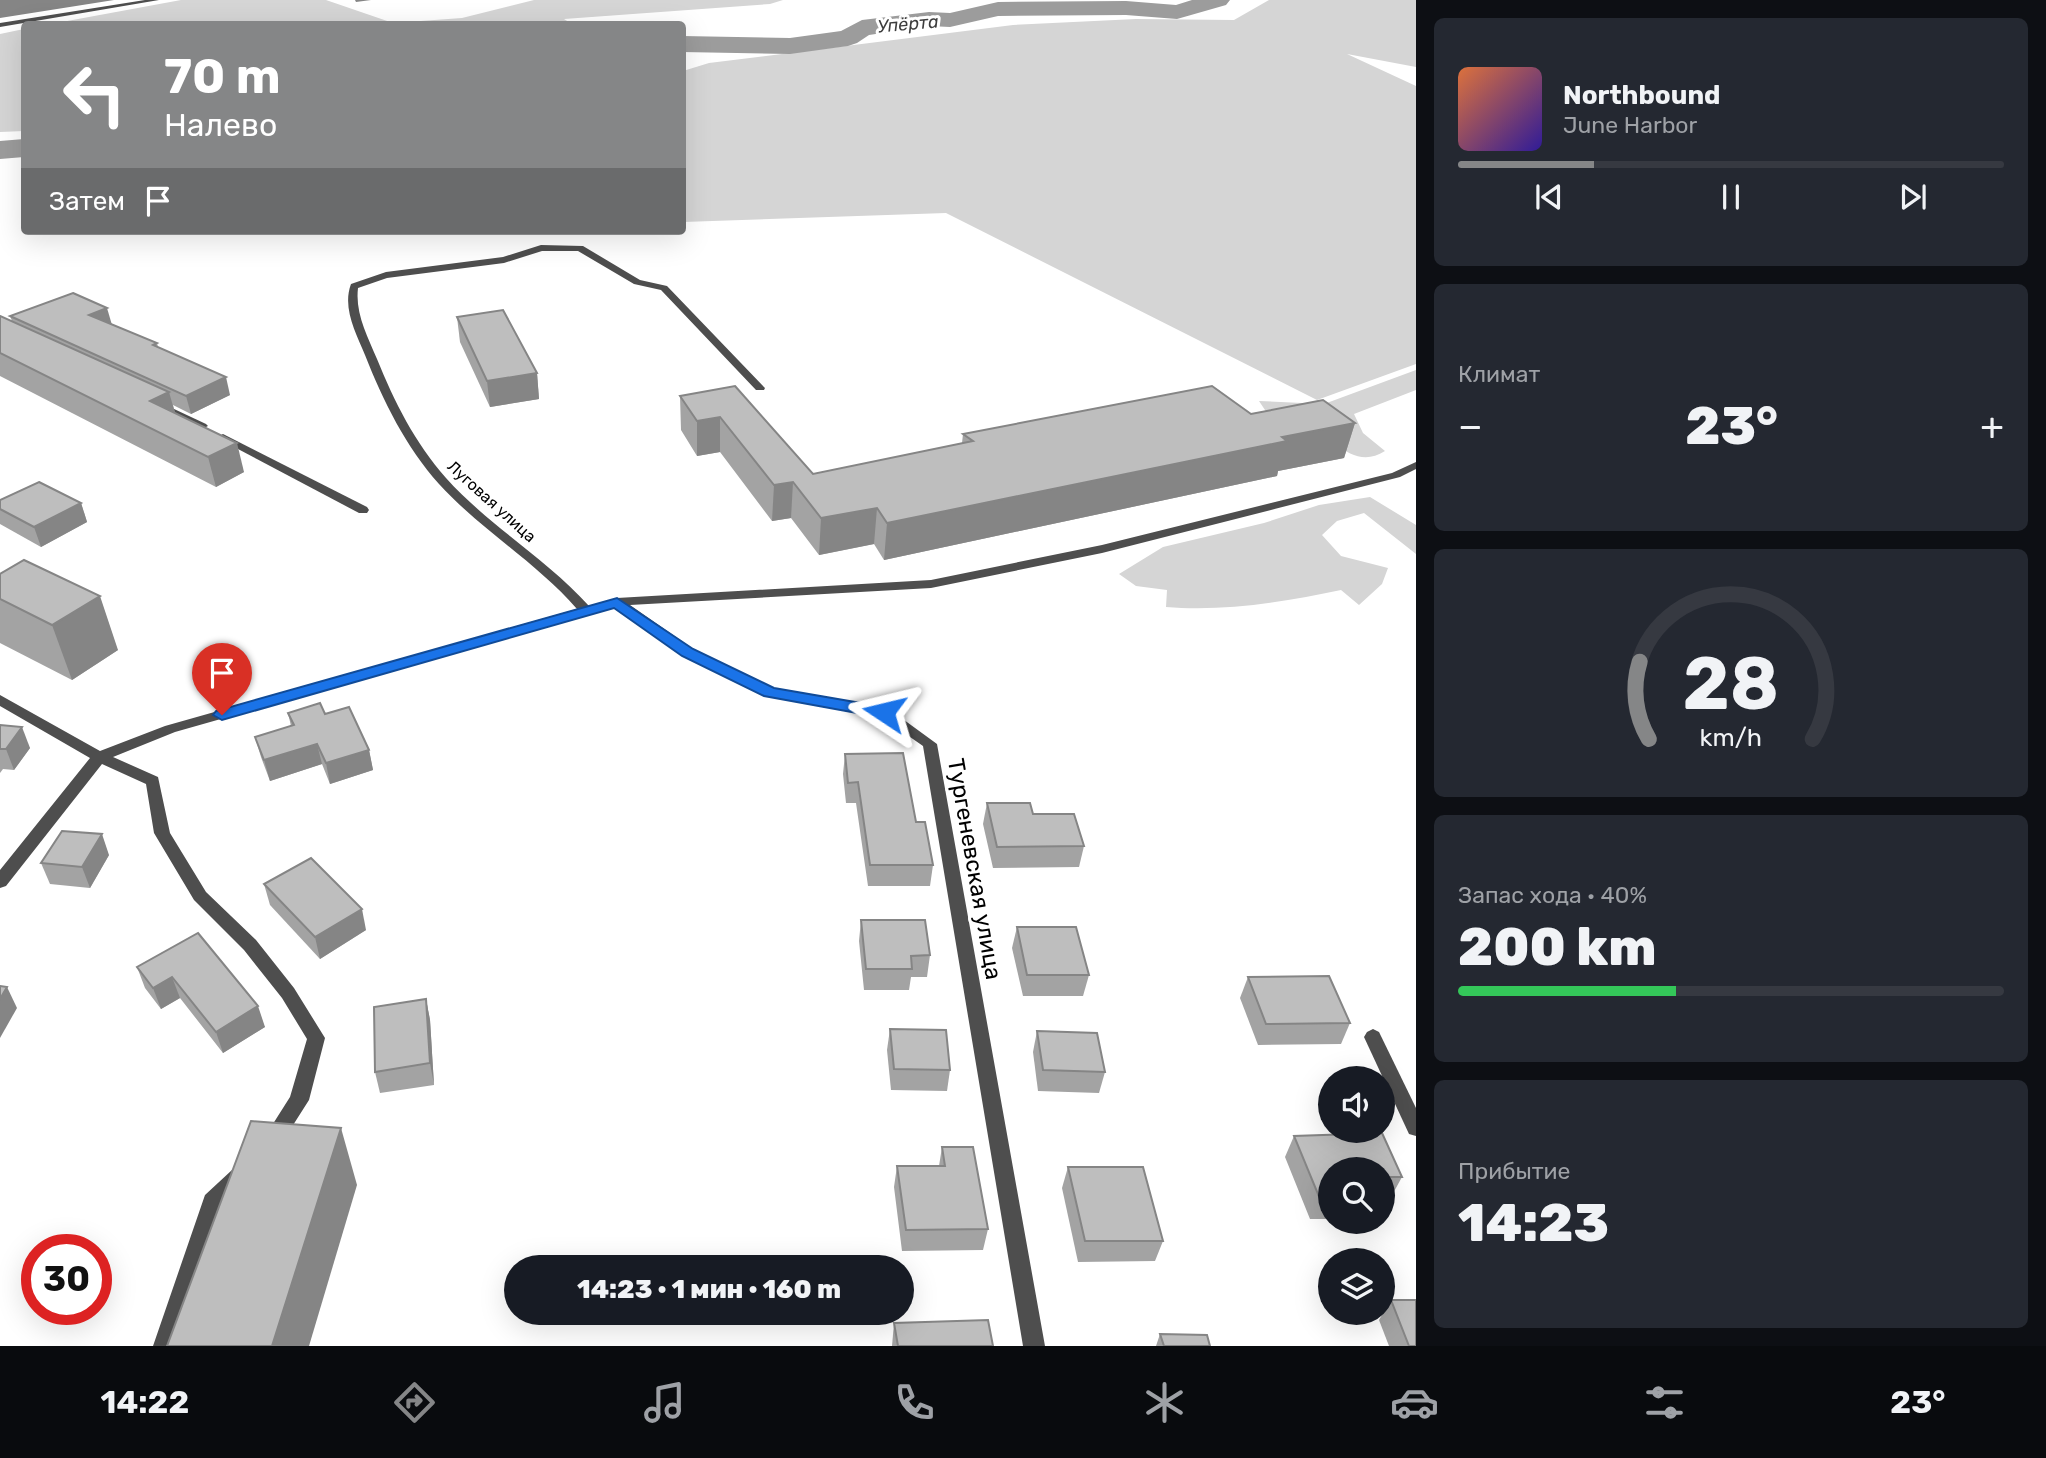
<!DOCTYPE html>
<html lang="ru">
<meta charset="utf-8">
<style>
:root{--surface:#171b24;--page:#242831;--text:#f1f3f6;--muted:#9ea1a6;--line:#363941;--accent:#858687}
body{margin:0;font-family:Rubik,sans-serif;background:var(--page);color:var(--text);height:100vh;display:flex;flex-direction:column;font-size:26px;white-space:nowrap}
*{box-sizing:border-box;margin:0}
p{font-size:23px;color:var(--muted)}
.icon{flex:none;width:38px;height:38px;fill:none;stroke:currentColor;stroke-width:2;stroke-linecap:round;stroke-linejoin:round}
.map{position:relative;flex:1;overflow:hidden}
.drawer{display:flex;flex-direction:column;gap:18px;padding:18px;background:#0d0f14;width:630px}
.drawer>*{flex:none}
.guide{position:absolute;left:21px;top:21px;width:665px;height:214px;border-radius:7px;box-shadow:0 7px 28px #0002;background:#858687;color:#fff;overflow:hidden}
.controls{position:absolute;left:1318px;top:1066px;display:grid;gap:14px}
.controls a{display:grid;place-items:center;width:77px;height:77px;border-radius:50%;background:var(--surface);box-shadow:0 7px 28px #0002;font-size:35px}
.speed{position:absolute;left:21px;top:1234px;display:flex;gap:14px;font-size:35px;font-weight:700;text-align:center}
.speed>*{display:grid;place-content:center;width:91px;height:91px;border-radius:50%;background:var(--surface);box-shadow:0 7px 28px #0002;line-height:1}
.speed .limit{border:10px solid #d22;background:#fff;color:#111}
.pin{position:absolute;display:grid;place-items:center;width:60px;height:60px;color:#fff;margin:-72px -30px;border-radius:50% 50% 50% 0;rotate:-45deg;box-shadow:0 0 7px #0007}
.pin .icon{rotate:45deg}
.me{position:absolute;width:77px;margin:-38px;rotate:280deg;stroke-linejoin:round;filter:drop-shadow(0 0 5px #0008)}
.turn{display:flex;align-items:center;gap:24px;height:147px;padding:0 28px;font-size:32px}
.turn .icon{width:91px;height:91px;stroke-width:2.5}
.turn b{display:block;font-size:49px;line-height:60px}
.then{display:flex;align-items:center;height:66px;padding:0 28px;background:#0003;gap:14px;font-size:26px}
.big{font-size:52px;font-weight:800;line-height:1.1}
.drawer .tile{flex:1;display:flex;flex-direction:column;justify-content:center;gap:10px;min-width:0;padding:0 24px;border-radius:10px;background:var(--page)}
.drawer .dial{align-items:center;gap:0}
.dial svg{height:182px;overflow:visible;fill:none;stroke:var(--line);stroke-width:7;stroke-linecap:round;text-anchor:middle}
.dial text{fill:var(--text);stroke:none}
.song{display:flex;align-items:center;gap:21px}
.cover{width:84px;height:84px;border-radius:10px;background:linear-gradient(135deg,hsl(20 70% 55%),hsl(250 70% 35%))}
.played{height:7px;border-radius:4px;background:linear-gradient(90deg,var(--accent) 25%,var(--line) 25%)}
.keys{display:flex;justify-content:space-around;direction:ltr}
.heat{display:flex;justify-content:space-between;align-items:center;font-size:38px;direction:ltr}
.charge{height:10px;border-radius:5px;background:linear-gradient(90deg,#34c759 40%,var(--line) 0)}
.trip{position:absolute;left:504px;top:1255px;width:410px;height:70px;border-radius:35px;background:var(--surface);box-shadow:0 7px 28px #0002;font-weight:800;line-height:70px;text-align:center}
.tab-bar{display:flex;height:112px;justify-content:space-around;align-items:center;background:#090b0e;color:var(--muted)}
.tab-bar .icon{width:49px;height:49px}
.tab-bar .selected{color:var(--accent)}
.tab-bar b{font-size:32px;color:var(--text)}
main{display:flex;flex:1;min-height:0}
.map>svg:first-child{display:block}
.green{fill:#d5d5d5}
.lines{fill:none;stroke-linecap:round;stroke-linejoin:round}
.river{fill:#9c9c9c;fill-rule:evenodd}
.street{fill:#4e4e4e;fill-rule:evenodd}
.wall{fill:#a3a3a3}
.shaded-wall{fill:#858585}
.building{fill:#bebebe;stroke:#858585;stroke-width:2}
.route{fill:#1a73e8;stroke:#114b97;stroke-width:2}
.labels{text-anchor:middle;stroke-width:6;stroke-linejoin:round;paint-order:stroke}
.far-street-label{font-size:16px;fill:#000;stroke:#fff}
.far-water-label{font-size:18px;font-style:italic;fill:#3d3d3d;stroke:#fff}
.near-street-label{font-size:23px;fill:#000;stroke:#fff}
</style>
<main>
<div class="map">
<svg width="1416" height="1346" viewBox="0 0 1416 1346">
<rect width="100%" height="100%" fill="#fff"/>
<g class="green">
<polygon points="181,0 326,0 393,23 462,18 534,0 783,0 770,4 564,19 572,24 51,24"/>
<polygon points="1269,0 1416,0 1416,67 1347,54 1416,86 1416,364 1317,400 946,213 683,222 683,71 709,63 1013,25 1136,19 1234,20"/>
<polygon points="24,29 24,131 0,132 0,34"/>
<path d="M1416,370v20l-62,24 9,19 22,18c-31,20 -53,-14 -78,-26 -11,-5 -26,-6 -38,-9l-10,-15 65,3z"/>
<path d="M1370,497l46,28v29l-52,-41 -27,8 -15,14 19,21 47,12 -6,16 -23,21 -18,-15c-56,12 -118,22 -175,17l1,-17 -31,-4 -17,-12 44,-27 101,-24 55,-18z"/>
</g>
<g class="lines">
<g class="river">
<polygon points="1192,0 1230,0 1226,5 1177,19 1126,15 998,16 950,27 929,26 869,35 857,43 848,46 790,54 682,52 682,36 790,38 841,31 862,20 929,12 950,13 998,2 1126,1 1176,5"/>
<polygon points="24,139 24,157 0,159 0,141"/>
</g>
<g class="street">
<polygon points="145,0 159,0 0,27 0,23"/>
<path d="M541,245l42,1 57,34 27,6 98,102 -1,2h-8l-95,-100 -27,-6 -56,-33h-36l-38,12 -117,15 -29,10c-3,25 9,47 19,71 17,42 38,84 69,119 43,48 100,80 143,128l28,-8 314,-18 171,-35 290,-72 24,-11v7l-16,8 -298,76 -171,35 -301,17 63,44 81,40 115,20 48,35 108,602h-22l-100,-600 -43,-30 -115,-20 -82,-41 -68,-48 -440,125 -62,25 45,20 12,56 36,59 50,48 38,48 31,50 -16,62 -28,44 -7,3 -7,-3 -3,-6 26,-41 17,-58 -25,-41 -38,-48 -50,-50 -40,-67 -8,-49 -44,-20 -96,122 -6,2v-18l90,-112 -90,-52v-11l100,56 65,-25 412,-117c-41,-47 -96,-79 -138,-125 -33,-37 -56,-83 -74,-129 -9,-22 -23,-47 -14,-71l35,-12 117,-15z"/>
<polygon points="157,401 206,424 208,426 202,429 198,428 153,406 153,402"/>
<polygon points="223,434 367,507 369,510 367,513 359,513 219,439 217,437"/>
<polygon points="1373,1029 1379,1032 1416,1108 1416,1136 1409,1134 1364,1037 1367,1032"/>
<polygon points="239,1167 246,1170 249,1176 246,1182 220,1207 175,1346 153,1346 205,1195 232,1170"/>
</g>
</g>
<g class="wall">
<polygon points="0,316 12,321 10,316 112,325 157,343 158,347 230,395 191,414 173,405 175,413 244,472 216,487 0,376"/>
<polygon points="457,317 537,373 539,399 490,407 460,342"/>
<polygon points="735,386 813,474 962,443 963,434 1251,414 1355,423 1344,458 1278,471 1277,476 884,560 874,544 819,555 791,518 772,521 720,452 697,456 681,430 680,396"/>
<polygon points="0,500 81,503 87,522 41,547 0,524"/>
<polygon points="0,574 118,650 72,680 0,643"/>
<polygon points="288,713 325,714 369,750 373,770 330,784 322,764 270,781 261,757 255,737 291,726"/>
<polygon points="0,725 30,748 14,770 3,769 0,773"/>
<polygon points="845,754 916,822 933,865 930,886 868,886 856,803 846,803 843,774"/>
<polygon points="987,803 1033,814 1084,846 1079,867 993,868 983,824"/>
<polygon points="109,855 90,888 50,884 41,863"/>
<polygon points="264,884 366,930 320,959 270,905"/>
<polygon points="861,920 930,955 927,977 911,977 909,990 864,990 859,941"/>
<polygon points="1017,927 1089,975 1083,996 1023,996 1012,948"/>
<polygon points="198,933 265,1027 223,1053 180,998 161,1009 145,988 137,967"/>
<polygon points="1248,977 1350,1023 1341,1044 1258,1045 1240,998"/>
<polygon points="426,999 430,1020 434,1085 380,1093 375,1072"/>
<polygon points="890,1029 950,1070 947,1091 891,1090 887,1050"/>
<polygon points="1037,1031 1105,1072 1099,1093 1038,1091 1033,1052"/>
<polygon points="1382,1133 1402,1177 1391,1197 1382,1198 1382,1169 1330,1169 1330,1219 1310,1219 1285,1157 1294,1136"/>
<polygon points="942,1147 988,1229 983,1250 902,1251 894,1187 897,1166 939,1166"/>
<polygon points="1068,1167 1163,1241 1155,1261 1078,1262 1062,1188"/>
<polygon points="1391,1300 1416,1346 1389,1346 1379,1320"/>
<polygon points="894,1323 993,1346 892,1346"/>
<polygon points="1160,1334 1210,1346 1156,1346"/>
</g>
<g class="shaded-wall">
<polygon points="0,0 114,0 0,18"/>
<polygon points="355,0 371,0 356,2"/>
<polygon points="107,308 112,325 89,315"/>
<polygon points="537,373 539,399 490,407 487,381"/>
<polygon points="226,377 230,395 191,414 186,396"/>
<polygon points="169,392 177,420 150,401"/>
<polygon points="720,417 720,452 697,456 697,421"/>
<polygon points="1355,423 1344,458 1278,471 1277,476 884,560 887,523 1282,437"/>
<polygon points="237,443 244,472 216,487 208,457"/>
<polygon points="793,482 791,518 772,521 774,485"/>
<polygon points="81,503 87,522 41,547 34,527"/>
<polygon points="877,508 874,544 819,555 821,518"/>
<polygon points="100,596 118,650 72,680 52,625"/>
<polygon points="22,727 30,748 14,770 6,749"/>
<polygon points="317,744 322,764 270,781 264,760"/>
<polygon points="369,750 373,770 330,784 326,763"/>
<polygon points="102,834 109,855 90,888 82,867"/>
<polygon points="362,909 366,930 320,959 315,937"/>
<polygon points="172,977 180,998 161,1009 153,988"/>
<polygon points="7,987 17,1008 0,1038 0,999"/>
<polygon points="426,999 430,1020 434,1085 430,1063"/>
<polygon points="258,1006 265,1027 223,1053 216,1032"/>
<polygon points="341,1128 357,1185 309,1346 272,1346"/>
</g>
<g class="building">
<polygon points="73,293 107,308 89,315 157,343 153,345 226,377 186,396 10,316"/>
<polygon points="503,310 537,373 487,381 457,317"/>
<polygon points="0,316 169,392 150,401 237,443 208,457 0,353"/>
<polygon points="735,386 813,474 973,441 963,434 1212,386 1251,414 1323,400 1355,423 1282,437 1287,441 887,523 877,508 821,518 793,482 774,485 720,417 697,421 680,396"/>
<polygon points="39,482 81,503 34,527 0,509 0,500"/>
<polygon points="24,560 100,596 52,625 0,599 0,574"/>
<polygon points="320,703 325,714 349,707 369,750 326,763 317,744 264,760 255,737 294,725 288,713"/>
<polygon points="0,725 22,727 6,749 0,749"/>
<polygon points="903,753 916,822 925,822 933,865 870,865 858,782 848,783 845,754"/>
<polygon points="987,803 1030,803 1033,814 1074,814 1084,846 997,847"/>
<polygon points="62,831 102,834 82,867 41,863"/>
<polygon points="311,858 362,909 315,937 264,884"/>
<polygon points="861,920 925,920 930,955 911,956 912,969 866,969"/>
<polygon points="1017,927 1076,927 1089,975 1027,975"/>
<polygon points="198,933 258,1006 216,1032 172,977 153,988 137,967"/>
<polygon points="1329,976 1350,1023 1266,1024 1248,977"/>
<polygon points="0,986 7,987 0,999"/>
<polygon points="426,999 430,1063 375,1072 374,1007"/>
<polygon points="890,1029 946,1030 950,1070 894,1069"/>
<polygon points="1037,1031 1097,1033 1105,1072 1043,1070"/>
<polygon points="251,1121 341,1128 272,1346 167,1346"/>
<polygon points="1382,1133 1402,1177 1382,1177 1382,1169 1330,1169 1330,1198 1320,1199 1294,1136"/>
<polygon points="942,1147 973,1147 988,1229 906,1230 897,1166 945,1166"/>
<polygon points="1068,1167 1143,1167 1163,1241 1085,1241"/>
<polygon points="1391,1300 1416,1300 1416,1346 1409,1346"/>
<polygon points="988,1320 993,1346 898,1346 894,1323"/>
<polygon points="1160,1334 1207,1335 1210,1346 1164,1346"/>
</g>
<polygon class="route" points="617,598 693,649 774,688 884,707 892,712 884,718 764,696 682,656 614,608 222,720 213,715 216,711"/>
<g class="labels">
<g class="far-street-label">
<text transform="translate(492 501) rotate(42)" y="6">Луговая улица</text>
</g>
<g class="far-water-label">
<text transform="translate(908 24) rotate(-5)" y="6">Упёрта</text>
</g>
<g class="near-street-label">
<text transform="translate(975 869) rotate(80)" y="8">Тургеневская улица</text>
</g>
</g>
</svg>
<div class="controls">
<a><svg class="icon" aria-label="sound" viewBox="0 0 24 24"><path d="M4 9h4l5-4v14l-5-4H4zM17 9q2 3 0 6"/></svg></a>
<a><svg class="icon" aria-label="search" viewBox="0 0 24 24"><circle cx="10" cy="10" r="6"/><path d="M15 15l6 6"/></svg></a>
<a><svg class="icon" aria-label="layers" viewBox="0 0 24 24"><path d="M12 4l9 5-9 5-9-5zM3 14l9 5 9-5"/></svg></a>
</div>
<div class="speed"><div class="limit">30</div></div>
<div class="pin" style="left:222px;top:715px;background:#d93025"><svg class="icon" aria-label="arrive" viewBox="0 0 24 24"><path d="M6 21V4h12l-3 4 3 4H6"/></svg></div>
<svg class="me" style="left:884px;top:712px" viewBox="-20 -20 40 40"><path d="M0-17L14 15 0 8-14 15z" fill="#1a73e8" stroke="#fff" stroke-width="4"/></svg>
<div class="trip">14:23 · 1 мин · 160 m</div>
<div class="guide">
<div class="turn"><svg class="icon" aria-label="left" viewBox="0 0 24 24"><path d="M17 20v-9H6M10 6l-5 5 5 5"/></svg><div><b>70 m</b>Налево</div></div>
<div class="then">Затем<svg class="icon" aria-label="arrive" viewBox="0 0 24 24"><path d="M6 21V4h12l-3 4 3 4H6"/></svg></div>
</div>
</div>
<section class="drawer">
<div class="tile">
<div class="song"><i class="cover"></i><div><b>Northbound</b><p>June Harbor</p></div></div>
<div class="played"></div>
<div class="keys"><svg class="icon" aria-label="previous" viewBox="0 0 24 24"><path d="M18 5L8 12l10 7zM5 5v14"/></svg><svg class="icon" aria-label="pause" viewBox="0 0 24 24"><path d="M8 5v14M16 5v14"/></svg><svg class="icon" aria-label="next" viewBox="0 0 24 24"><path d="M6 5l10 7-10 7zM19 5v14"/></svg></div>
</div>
<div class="tile"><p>Климат</p>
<div class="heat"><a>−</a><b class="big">23°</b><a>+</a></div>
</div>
<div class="tile dial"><svg viewBox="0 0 100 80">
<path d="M14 69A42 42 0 1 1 86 69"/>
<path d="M14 69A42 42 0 0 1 10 35" stroke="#858687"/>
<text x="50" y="56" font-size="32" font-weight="700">28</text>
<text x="50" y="72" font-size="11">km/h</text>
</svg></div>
<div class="tile"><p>Запас хода · 40%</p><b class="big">200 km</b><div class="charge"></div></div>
<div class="tile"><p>Прибытие</p><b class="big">14:23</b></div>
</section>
</main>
<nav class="tab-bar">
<b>14:22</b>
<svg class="icon selected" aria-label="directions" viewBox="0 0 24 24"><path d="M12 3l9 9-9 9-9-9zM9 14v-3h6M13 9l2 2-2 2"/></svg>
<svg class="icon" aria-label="music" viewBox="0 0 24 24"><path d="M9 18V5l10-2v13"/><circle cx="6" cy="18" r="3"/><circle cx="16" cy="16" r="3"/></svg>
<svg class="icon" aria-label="phone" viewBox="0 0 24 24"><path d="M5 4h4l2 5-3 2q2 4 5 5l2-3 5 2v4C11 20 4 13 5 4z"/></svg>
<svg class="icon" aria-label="climate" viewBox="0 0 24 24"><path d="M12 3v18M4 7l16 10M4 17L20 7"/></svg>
<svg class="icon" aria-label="car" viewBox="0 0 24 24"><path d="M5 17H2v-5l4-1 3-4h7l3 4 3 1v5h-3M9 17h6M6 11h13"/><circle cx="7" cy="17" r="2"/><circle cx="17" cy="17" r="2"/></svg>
<svg class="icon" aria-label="filters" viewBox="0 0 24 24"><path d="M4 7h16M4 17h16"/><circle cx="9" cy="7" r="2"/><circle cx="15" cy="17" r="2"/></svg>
<b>23°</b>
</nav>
